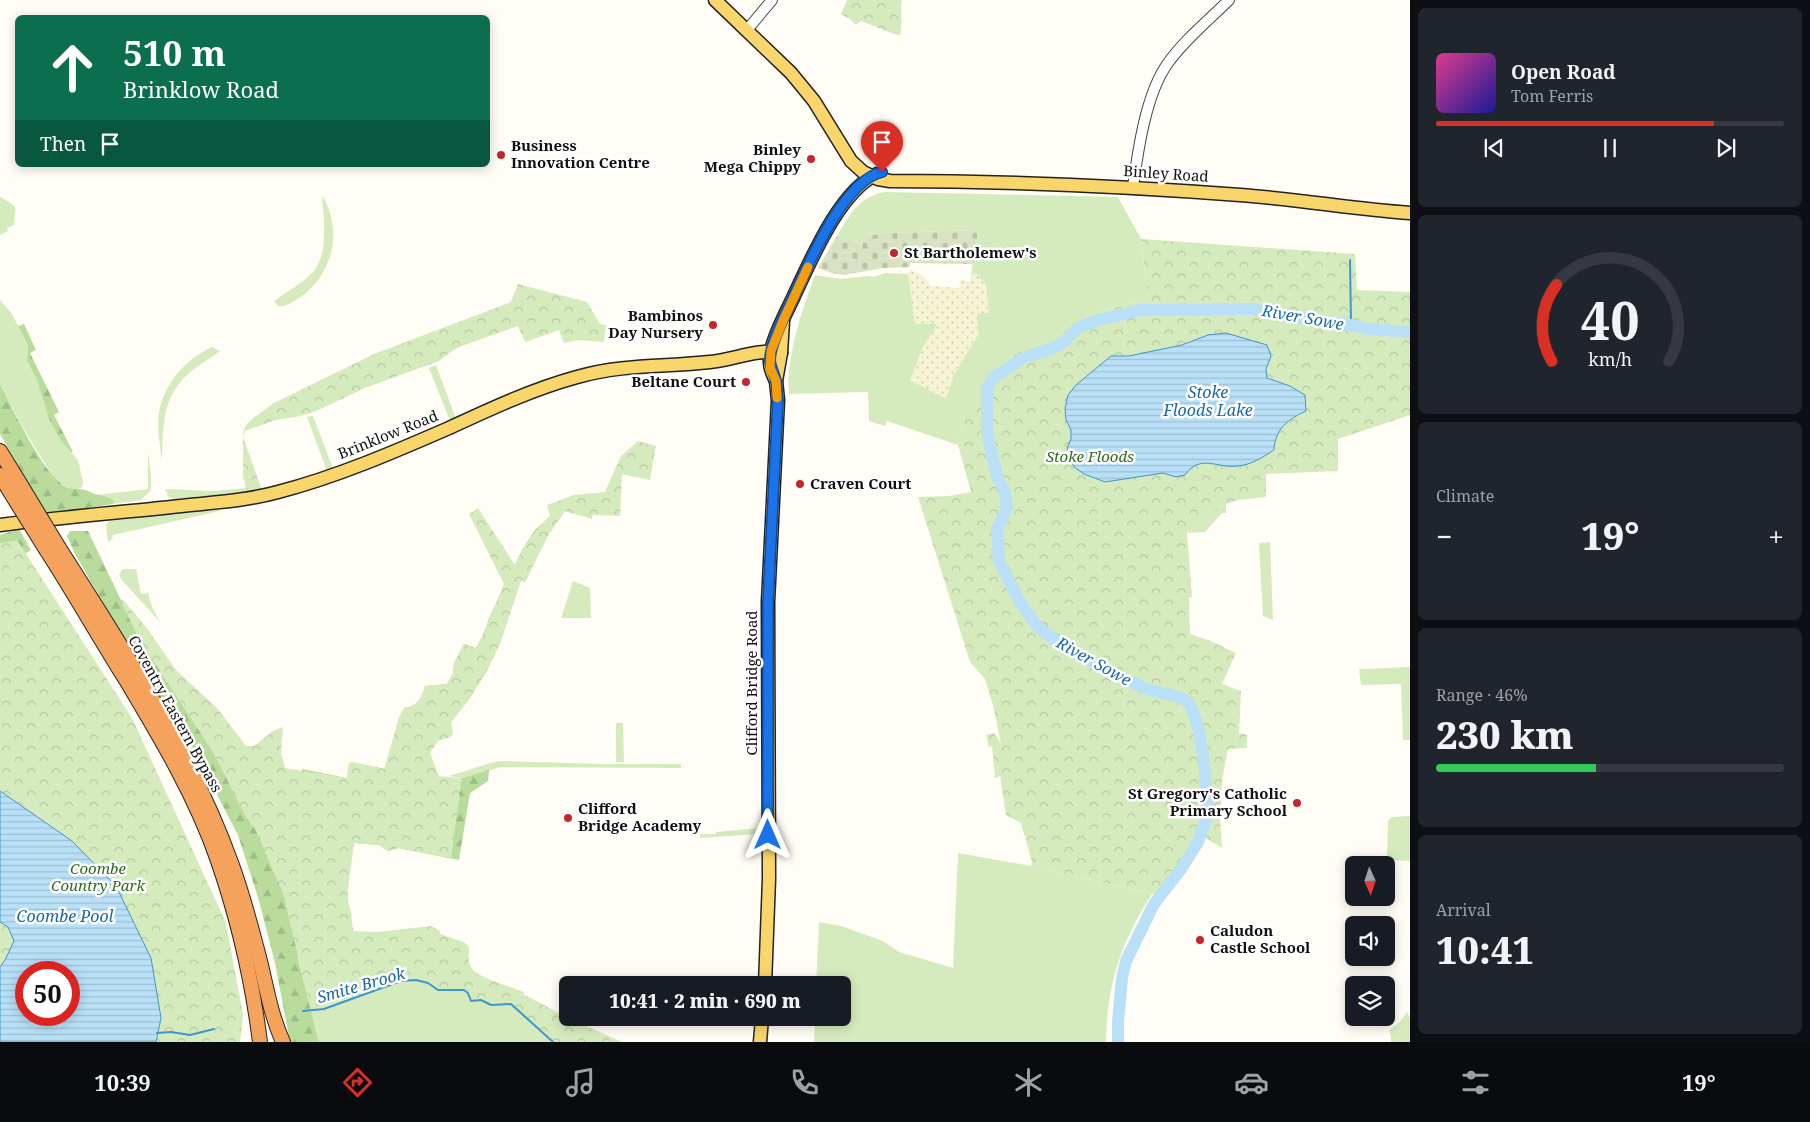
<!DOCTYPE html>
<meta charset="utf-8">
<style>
:root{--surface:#171b24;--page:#20242c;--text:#f1f3f6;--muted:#9ea1a6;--line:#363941;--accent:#d93025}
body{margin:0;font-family:"Noto Serif",serif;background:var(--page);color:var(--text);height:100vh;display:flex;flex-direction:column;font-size:19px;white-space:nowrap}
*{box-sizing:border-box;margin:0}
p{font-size:16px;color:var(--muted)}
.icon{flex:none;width:28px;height:28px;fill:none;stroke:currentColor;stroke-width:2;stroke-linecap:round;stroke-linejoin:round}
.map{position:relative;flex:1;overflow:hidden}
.details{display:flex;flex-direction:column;gap:8px;padding:8px;background:#0d0f14;width:400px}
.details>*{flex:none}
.top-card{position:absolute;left:15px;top:15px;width:475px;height:152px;border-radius:8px;box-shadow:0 2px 12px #0003;background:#0b6e4f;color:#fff;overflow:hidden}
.needle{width:32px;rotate:177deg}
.controls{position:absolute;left:1345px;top:856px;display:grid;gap:10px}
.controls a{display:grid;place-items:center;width:50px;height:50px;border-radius:8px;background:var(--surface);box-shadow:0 2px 12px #0003;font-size:25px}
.speed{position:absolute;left:15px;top:961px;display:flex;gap:10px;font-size:25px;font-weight:700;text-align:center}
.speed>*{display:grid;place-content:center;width:65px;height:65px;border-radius:50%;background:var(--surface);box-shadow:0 2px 12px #0003;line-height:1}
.speed .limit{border:8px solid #d22;background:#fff;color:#111}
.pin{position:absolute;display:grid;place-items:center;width:42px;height:42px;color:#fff;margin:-51px -21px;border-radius:50% 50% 50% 0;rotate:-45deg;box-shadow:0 0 5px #0007}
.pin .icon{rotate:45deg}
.me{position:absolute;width:55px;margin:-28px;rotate:0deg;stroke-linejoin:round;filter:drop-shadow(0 0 4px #0008)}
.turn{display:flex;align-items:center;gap:18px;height:105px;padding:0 25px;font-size:22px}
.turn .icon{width:65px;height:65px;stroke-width:2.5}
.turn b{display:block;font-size:35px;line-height:42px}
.then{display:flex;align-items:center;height:48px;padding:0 25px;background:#0003;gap:10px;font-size:19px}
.big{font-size:38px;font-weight:800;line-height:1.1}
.details .card{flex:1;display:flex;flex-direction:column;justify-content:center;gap:8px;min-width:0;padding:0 18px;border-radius:8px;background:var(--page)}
.details .dial{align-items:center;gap:0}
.dial svg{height:130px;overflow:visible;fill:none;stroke:var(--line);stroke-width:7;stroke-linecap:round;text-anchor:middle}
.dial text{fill:var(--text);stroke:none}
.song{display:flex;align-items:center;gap:15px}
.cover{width:60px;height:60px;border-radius:8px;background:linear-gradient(135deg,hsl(330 70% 55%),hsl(240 70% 35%))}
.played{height:5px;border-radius:2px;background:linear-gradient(90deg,var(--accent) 80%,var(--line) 80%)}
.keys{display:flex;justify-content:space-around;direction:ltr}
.heat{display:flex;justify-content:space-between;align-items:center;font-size:28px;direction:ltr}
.charge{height:8px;border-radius:4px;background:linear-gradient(90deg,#34c759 46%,var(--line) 0)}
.trip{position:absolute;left:559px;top:976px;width:292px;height:50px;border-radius:8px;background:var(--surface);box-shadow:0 2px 12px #0003;font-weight:800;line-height:50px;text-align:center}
.dock{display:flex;height:80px;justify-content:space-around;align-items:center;background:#090b0e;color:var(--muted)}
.dock .icon{width:35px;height:35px}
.dock .current{color:var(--accent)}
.dock b{font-size:22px;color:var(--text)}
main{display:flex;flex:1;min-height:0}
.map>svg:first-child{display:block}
.farmland{fill:url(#farmland-dots)}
.grass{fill:#d5ebbd}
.forest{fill:url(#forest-firs)}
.cemetery{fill:url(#cemetery-stones)}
.park{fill:url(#park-crowns);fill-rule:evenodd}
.water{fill:url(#water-rules);stroke:#3f96cf;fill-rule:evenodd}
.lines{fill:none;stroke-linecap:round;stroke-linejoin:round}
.stream{stroke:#3f96cf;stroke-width:2}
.river{stroke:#b9e0f7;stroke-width:12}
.minor-casing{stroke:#444;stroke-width:12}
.major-casing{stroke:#222;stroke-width:15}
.highway-casing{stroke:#222;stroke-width:16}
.minor{stroke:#fff;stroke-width:10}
.major{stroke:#f9d66b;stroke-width:12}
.highway{stroke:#f5a25d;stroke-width:14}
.highway-bridge-casing{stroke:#222;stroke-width:16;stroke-linecap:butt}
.highway-bridge{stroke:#f5a25d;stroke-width:14}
.route-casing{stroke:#114b97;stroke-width:12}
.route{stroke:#1a73e8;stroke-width:9}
.slow{stroke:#f59e0b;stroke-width:9}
.poi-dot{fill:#c4262e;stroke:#fff;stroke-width:2}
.labels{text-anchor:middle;stroke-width:5;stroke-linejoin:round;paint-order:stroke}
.poi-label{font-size:15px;font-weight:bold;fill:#111;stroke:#fff;text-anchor:start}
.street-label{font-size:15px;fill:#111;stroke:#fff}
.park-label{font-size:15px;font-style:italic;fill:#2f6b1f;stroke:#fff}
.water-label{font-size:16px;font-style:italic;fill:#1768a6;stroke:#fff}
</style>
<main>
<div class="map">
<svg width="1410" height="1042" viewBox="0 0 1410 1042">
<defs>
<pattern id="farmland-dots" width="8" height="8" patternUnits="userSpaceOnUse" patternTransform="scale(1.25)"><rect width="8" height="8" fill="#f6f3d4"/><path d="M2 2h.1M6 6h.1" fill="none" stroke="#d2cfb5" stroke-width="1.8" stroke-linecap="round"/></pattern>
<pattern id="forest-firs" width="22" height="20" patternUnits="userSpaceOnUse" patternTransform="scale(1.25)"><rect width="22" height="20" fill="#b9dc9c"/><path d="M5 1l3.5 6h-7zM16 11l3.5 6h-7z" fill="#9ebc85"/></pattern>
<pattern id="cemetery-stones" width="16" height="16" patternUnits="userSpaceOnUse" patternTransform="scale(1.25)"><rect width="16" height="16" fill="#d9e3c4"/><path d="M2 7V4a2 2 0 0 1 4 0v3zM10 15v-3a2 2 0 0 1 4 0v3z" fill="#b9c2a7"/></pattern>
<pattern id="park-crowns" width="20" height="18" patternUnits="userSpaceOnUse" patternTransform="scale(1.25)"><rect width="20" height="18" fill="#d5ebbd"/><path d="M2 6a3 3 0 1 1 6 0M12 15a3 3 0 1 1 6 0" fill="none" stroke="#b6c8a1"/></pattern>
<pattern id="water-rules" width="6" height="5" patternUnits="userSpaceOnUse" patternTransform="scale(1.25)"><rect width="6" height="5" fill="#b9e0f7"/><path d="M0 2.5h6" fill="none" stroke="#9ebfd3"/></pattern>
</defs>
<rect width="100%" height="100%" fill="#fffdf5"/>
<polygon class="farmland" points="909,270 920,274 928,281 930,286 959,288 960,280 970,281 971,275 977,274 986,285 989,313 979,334 954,374 946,399 910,380 923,347 936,324 915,324 908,274"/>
<g class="grass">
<path d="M885,192l233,5 23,42 7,60 -50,12 -17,9 -22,16 -42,17 -52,62 -7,30 -71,-24 -2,5 -16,-5 -1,-29 -79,2c-4,-34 14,-87 26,-119l26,4 27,-3 6,1 11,-4 23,1 7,50h22l-14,23 -13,33 36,19 8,-25 25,-40 -2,-20 12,-1 -3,-28 -9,-11 -6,1 7,-45 -92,3 -17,3 -6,8 -26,-8c13,-21 21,-39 48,-44z"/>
<path d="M0,197c21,12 15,7 14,28l-7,3 1,3 -8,4z"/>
<path d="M322,197l2,1c5,11 9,22 9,34 2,28 -16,58 -41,70 -4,3 -9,5 -14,4l-4,-5c12,-9 28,-17 38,-28 17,-18 12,-53 10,-76z"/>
<polygon points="0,300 12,314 28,345 27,361 37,380 60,439 78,460 83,482 82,487 78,489 73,490 65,486 54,478 23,428 0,384"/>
<path d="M212,347l8,4c-12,9 -27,17 -37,28 -22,23 -20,54 -21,84 -1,-13 -4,-27 -4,-40 1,-34 24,-62 54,-76z"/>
<polygon points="436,365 456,419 450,421 429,368"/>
<polygon points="313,416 333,469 327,471 307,417"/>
<polygon points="148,453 151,476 151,490 141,500 113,504 113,500 97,495 148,489"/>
<polygon points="245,488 247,493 173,499 168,496 165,489 214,491"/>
<polygon points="1226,504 1226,513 1222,513 1205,532 1187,533"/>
<polygon points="215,509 220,511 113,535 112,539 108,542 106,525 109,521"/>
<polygon points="1270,542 1273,620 1263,616 1259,543"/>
<polygon points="123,569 136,569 141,594 148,593 152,607 160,622 121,579 119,575"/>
<polygon points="573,581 590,588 591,618 561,618"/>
<polygon points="1410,667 1410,740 1403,740 1401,684 1361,685 1359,669"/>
<polygon points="616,723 623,723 624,762 616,762"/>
<polygon points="502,761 601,764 681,764 681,768 501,767 462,778 449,776 494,762"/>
<polygon points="1410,816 1410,861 1387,860 1388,821 1392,817"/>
<polygon points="759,828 760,833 758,834 700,838 700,834 716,834 716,832"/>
<path d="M958,853l73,13 121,28c-31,48 -45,90 -46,148h-292l1,-24h27v-33h-26l3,-63 22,4 42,15 16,11 54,16z"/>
<polygon points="416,980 428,983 438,990 464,990 468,993 472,1001 481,1000 491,1005 511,1004 553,1042 320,1042 318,1039 310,1007 346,1002 401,981"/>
<polygon points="1407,1012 1410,1018 1410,1042 1391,1042 1391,1037 1389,1030 1400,1022"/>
</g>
<g class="forest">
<polygon points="24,324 36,350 30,353 59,412 54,415 73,452 71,452 60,439 50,421 37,380 27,361 28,345 18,326"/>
<path d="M0,384c13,25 42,89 66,103 6,3 12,1 19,3 4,1 7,3 10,4 8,3 10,1 18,6v4l-67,10 -46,-80z"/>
<path d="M574,495l6,20 -15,-4 -17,24 -23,47 -4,-2 -21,63 -14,29 -16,26 -19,24 -18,14 -12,49 41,-7 27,-8 -1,11 -18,12 -11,67 -61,-12 -10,3 -9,-6 -25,-2c-2,18 -12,53 -3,68l-53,47 20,81 2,3h-30l-15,-79 -16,-62 -21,-66 -49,-94 -58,-90 -56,-97 -8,-18 3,-5h18l52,109 72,110 16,30h74v-11l45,9 2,-14 2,-2 34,7 14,-51 5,-10c14,-2 17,-9 21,-22l22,-2 6,-11 1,-10 10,-19 12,4 6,-11 9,-23 31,-64 13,-20z"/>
<polygon points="19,529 31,550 0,570 0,535"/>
</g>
<polygon class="cemetery" points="978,230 973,264 910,263 910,267 883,268 844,275 832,273 818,268 837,236 862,244 869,236 886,233"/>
<g class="park">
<path d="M847,0h55c-2,12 1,24 -2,35l-6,-1 -33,-13 -5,4 -6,-6 -9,-5z"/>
<polygon points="1141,239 1355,254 1357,290 1410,292 1410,415 1338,439 1338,471 1266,474 1266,497 1239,500 1226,504 1187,533 1192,597 1189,598 1190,634 1211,641 1236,653 1222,684 1241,691 1239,733 1247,735 1247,748 1228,749 1222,781 1220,817 1222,848 1197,833 1184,859 1157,895 1031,866 1032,862 1021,823 1006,815 1000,776 995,778 992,746 989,747 986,735 994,733 1001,744 993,705 985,679 970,662 918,497 949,496 971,492 958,445 965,415 990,375 1017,353 1058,336 1081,320 1098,311 1148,299"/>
<polygon points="518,284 587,302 600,324 606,325 604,342 578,340 564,343 559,330 525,342 518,326 462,346 452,351 439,361 365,388 316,411 301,416 276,420 245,431 243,437 262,490 247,493 243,476 243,434 246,425 252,419 274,403 374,354 511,302"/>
<path d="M638,441l18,5 -6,34 -28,-6 -2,42 -27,-1 -1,4 -27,-8 -17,24 -23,47 -4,-2 -16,49 -11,28 -24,41 -19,24 2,12 -3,3 -12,4 -8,12 9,23 23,2 -11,80 -53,-10 -10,3 -9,-6 -25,-2 -7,54 1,9 3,5 2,20 25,1 53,-6 9,5v3l24,8 5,5c0,8 -2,16 4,23 7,8 39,17 51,22l-1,2 45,24 54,24h-69l-42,-38 -20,1 -10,-5 -10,1 -3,-7 -4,-4h-26l-10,-7 -12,-3 -14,1 -56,21 -36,5 -27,-114 -28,-64 -9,-12 -34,-67 -72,-110 -21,-42 5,3 22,26 30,43 41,38 29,38h8l19,-15 10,-4 -2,26 4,15 62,10 2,-14 2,-2 33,7 15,-51 5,-10c15,-2 17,-9 21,-22l22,-2 6,-11 1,-10 10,-19 12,4 6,-11 22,-53 -35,-70 9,-6 37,57c9,-20 20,-34 35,-49l-3,-11 27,-10 31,-3 16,-36z"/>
<path d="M17,540l115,178 94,205 17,92 -3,27h-240v-499zM26,972h43v43h-43z"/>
</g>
<g class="water">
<path d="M1226,333l41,12 4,11 -5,13 1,9 23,8 15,9 1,16c-18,8 -31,18 -32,39 -11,7 -23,15 -36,16 -21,3 -37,-13 -53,9l-9,2 -13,-4 -58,9 -21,-8 -10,-7 -7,-19 4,-9v-9l-5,-10 -1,-11 3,-14 8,-10 35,-29h18l53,-11 26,-10z"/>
<path d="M0,791l72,50 44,45 35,72 10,60 -5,24h-156v-75l5,-7 9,-19 -6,-14 -8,-5zM26,972h43v43h-43z"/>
</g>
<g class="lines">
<g class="stream">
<polyline points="1350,260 1351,325"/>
<polyline points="303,1011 324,1009 401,981 416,980 428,983 438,990 464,990 468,993 471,1001 481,1000 491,1005 511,1004 553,1042"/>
<polyline points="157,1033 171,1032 190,1035 214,1029"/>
</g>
<polyline class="river" points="1118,1042 1118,1022 1122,978 1126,961 1154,904 1181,869 1198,842 1208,813 1204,761 1199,732 1193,711 1188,702 1179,697 1146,689 1070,651 1044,632 1033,621 1019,600 999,561 997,529 1007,508 1004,489 998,479 991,451 987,432 987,389 993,378 1025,357 1051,349 1064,342 1079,327 1099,320 1141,310 1253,309 1325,322 1351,325 1368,329 1410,332"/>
<defs>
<g id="minor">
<polyline points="747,30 772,0"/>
<path d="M1133,187c5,-37 13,-94 35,-124 17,-24 41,-43 61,-63"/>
</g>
<g id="major">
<path d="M715,0l76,73 23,28 37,60 12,11 15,7 12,2c118,0 233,5 350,14 57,4 113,14 170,18"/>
<path d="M776,381c-5,-10 -8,-19 -5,-30 4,-18 14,-36 22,-53 17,-36 46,-107 84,-124"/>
<path d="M0,525c63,-8 127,-13 190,-20 29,-3 59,-5 88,-13 58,-15 116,-40 171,-64 41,-19 84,-39 128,-51 45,-13 87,-10 133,-15 24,-2 47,-14 71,-9"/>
<polyline points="765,985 769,879 768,602 778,400 776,381 781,353 783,321"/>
<polyline points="760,1042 762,1018"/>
</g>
<g id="highway">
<polyline points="0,451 22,487"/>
<polyline points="0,475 9,490"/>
<path d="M59,548c62,97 132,204 171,312 13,34 22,70 31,105 6,26 11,53 22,77"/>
<path d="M47,551c27,42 52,86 79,129 34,57 69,115 91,178 21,60 35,121 43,184"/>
</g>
</defs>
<use href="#minor" class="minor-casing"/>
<use href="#major" class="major-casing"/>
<use href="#highway" class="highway-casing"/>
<use href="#minor" class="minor"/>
<use href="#major" class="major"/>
<use href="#highway" class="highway"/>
<defs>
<g id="highway-bridge">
<polyline points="22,487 59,548"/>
<polyline points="9,490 47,551"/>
</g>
</defs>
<use href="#highway-bridge" class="highway-bridge-casing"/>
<use href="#highway-bridge" class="highway-bridge"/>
</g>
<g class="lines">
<defs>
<path id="route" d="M768,835v-233l10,-202c-1,-6 -1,-13 -2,-19 -3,-12 -8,-16 -5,-29 4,-19 14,-37 22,-54 15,-33 51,-118 89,-126"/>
</defs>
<use href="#route" class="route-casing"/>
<use href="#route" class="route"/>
<polyline class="slow" points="777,398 776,381 770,368 771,351 783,321 808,267"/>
</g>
<g class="poi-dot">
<circle cx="501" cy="155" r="5"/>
<circle cx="811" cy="159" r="5"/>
<circle cx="894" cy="253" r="5"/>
<circle cx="713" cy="325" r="5"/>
<circle cx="746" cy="382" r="5"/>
<circle cx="800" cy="484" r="5"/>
<circle cx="1297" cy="803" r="5"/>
<circle cx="568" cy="818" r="5"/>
<circle cx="1200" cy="940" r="5"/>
</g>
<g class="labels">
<g class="poi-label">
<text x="511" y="151">Business<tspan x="511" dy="17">Innovation Centre</tspan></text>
<text x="801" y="155" text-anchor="end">Binley<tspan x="801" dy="17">Mega Chippy</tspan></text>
<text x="904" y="258">St Bartholemew's</text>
<text x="703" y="321" text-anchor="end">Bambinos<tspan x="703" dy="17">Day Nursery</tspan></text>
<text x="736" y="387" text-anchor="end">Beltane Court</text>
<text x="810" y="489">Craven Court</text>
<text x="1287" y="799" text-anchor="end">St Gregory's Catholic<tspan x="1287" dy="17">Primary School</tspan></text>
<text x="578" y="814">Clifford<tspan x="578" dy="17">Bridge Academy</tspan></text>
<text x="1210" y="936">Caludon<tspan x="1210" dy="17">Castle School</tspan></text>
</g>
<g class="street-label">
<text transform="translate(1166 174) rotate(4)" y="5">Binley Road</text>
<text transform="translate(388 435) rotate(-22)" y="5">Brinklow Road</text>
<text transform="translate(752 683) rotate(-90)" y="5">Clifford Bridge Road</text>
<text transform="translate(175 714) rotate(61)" y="5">Coventry Eastern Bypass</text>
</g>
<g class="park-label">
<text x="1090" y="462">Stoke Floods</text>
<text x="98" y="874">Coombe<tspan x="98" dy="17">Country Park</tspan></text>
</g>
<g class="water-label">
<text transform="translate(1303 317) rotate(10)" y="6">River Sowe</text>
<text x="1208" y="398">Stoke<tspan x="1208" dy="18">Floods Lake</tspan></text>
<text transform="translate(1094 661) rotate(29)" y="6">River Sowe</text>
<text x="65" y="922">Coombe Pool</text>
<text transform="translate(361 985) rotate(-16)" y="6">Smite Brook</text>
</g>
</g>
</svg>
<div class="controls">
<a><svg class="needle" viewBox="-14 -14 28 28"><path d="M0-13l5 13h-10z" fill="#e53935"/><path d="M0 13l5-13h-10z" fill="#9ea1a6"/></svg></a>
<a><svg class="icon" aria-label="sound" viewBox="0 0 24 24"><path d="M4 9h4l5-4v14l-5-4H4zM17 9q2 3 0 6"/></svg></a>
<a><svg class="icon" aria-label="layers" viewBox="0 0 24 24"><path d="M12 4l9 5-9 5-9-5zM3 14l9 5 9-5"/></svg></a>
</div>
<div class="speed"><div class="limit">50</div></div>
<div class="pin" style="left:882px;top:172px;background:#d93025"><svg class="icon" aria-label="arrive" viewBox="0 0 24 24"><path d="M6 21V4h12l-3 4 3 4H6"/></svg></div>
<svg class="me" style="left:768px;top:835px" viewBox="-20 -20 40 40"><path d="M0-17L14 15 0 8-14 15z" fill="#1a73e8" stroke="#fff" stroke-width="4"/></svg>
<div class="trip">10:41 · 2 min · 690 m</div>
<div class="top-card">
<div class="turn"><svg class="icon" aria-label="ahead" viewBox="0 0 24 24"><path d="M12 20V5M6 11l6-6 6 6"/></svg><div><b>510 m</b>Brinklow Road</div></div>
<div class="then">Then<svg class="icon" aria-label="arrive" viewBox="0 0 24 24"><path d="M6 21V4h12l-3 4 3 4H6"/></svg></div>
</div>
</div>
<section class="details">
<div class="card">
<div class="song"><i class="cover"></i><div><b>Open Road</b><p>Tom Ferris</p></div></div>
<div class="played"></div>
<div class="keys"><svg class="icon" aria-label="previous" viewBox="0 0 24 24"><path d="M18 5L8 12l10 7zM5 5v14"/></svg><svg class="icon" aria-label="pause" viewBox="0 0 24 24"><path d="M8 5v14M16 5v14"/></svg><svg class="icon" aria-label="next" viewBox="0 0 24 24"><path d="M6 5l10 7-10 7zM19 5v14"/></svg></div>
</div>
<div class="card dial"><svg viewBox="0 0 100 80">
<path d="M14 69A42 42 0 1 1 86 69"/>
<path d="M14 69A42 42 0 0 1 17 22" stroke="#d93025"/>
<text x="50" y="56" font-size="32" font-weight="700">40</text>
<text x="50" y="72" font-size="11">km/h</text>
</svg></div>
<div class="card"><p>Climate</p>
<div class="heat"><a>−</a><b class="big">19°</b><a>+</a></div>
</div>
<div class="card"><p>Range · 46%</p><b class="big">230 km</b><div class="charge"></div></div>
<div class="card"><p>Arrival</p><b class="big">10:41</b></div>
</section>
</main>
<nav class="dock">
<b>10:39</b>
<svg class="icon current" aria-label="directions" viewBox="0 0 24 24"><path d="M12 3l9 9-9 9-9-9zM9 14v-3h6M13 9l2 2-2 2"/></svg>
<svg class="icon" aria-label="music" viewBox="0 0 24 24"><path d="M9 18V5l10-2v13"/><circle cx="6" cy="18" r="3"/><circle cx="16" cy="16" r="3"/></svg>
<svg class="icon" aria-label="phone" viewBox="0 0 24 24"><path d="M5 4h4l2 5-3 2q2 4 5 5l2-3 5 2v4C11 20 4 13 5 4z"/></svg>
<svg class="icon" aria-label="climate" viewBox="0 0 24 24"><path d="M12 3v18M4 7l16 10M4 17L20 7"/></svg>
<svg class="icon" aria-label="car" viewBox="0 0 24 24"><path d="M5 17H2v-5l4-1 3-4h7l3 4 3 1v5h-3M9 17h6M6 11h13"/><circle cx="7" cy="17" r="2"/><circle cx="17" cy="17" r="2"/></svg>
<svg class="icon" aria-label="filters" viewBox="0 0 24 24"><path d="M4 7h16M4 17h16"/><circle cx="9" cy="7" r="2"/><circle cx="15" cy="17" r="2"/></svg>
<b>19°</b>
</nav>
